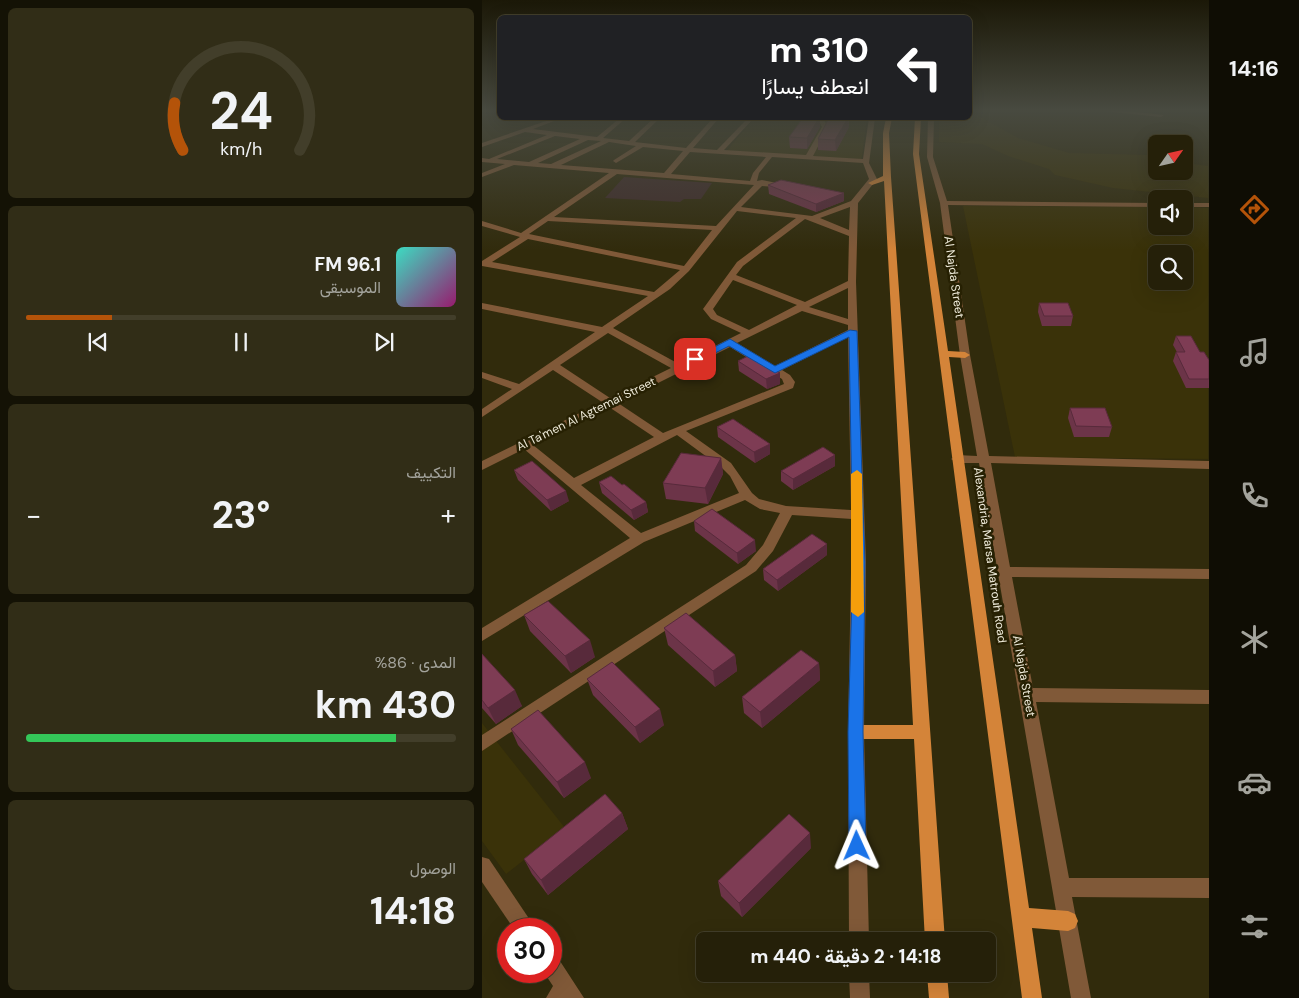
<!DOCTYPE html>
<html lang="ar">
<meta charset="utf-8">
<style>
:root{--surface:#252009;--page:#312d17;--text:#f1f3f6;--muted:#a3a39c;--line:#423e2a;--accent:#b45309}
body{margin:0;font-family:"DM Sans",Vazirmatn,sans-serif;background:var(--page);color:var(--text);direction:rtl;height:100vh;display:flex;flex-direction:column;font-size:19px;white-space:nowrap}
*{box-sizing:border-box;margin:0}
p{font-size:16px;color:var(--muted)}
.icon{flex:none;width:28px;height:28px;fill:none;stroke:currentColor;stroke-width:2;stroke-linecap:round;stroke-linejoin:round}
.map{position:relative;flex:1;overflow:hidden;direction:ltr}
.side{display:flex;flex-direction:column;gap:8px;padding:8px;background:#141205;width:482px}
.side>*{flex:none}
.hud{position:absolute;left:15px;top:15px;width:475px;height:105px;border-radius:8px;box-shadow:0 5px 20px #0002,0 0 0 1px var(--line);direction:rtl;background:#202124;color:#fff;overflow:hidden}
.needle{width:32px;rotate:56deg}
.buttons{position:absolute;left:666px;top:135px;display:grid;gap:10px}
.buttons a{display:grid;place-items:center;width:45px;height:45px;border-radius:8px;background:var(--surface);box-shadow:0 5px 20px #0002,0 0 0 1px var(--line);font-size:25px}
.speed{position:absolute;left:15px;top:918px;display:flex;gap:10px;font-size:25px;font-weight:700;text-align:center}
.speed>*{display:grid;place-content:center;width:65px;height:65px;border-radius:50%;background:var(--surface);box-shadow:0 5px 20px #0002,0 0 0 1px var(--line);line-height:1}
.speed .limit{border:8px solid #d22;background:#fff;color:#111}
.pin{position:absolute;display:grid;place-items:center;width:42px;height:42px;color:#fff;margin:-21px;border-radius:10px;box-shadow:0 2px 8px #0006}
.me{position:absolute;width:55px;margin:-28px;rotate:359deg;stroke-linejoin:round;filter:drop-shadow(0 0 4px #0008)}
.turn{display:flex;align-items:center;gap:18px;height:105px;padding:0 20px;font-size:22px}
.turn .icon{width:65px;height:65px;stroke-width:2.5}
.turn b{display:block;font-size:35px;line-height:42px}
.big{font-size:38px;font-weight:700;line-height:1.1}
.side .card{flex:1;display:flex;flex-direction:column;justify-content:center;gap:8px;min-width:0;padding:0 18px;border-radius:8px;background:var(--page)}
.side .dial{align-items:center;gap:0}
.dial svg{height:130px;overflow:visible;fill:none;stroke:var(--line);stroke-width:7;stroke-linecap:round;text-anchor:middle}
.dial text{fill:var(--text);stroke:none}
.song{display:flex;align-items:center;gap:15px}
.cover{width:60px;height:60px;border-radius:8px;background:linear-gradient(135deg,hsl(170 70% 55%),hsl(320 70% 35%))}
.played{height:5px;border-radius:2px;background:linear-gradient(90deg,var(--accent) 20%,var(--line) 20%)}
.keys{display:flex;justify-content:space-around;direction:ltr}
.heat{display:flex;justify-content:space-between;align-items:center;font-size:28px;direction:ltr}
.charge{height:8px;border-radius:4px;background:linear-gradient(90deg,#34c759 86%,var(--line) 0)}
.trip{position:absolute;left:214px;top:932px;width:300px;height:50px;border-radius:8px;background:var(--surface);box-shadow:0 5px 20px #0002,0 0 0 1px var(--line);font-weight:700;line-height:50px;text-align:center;direction:rtl}
main{display:flex;flex:1;min-height:0}
.tab-bar{display:flex;flex-direction:column;width:90px;justify-content:space-around;align-items:center;background:#0f0d04;color:var(--muted)}
.tab-bar .icon{width:35px;height:35px}
.tab-bar .current{color:var(--accent)}
.tab-bar b{font-size:22px;color:var(--text)}
.map>svg:first-child{display:block}
.built{fill:#3a3209;fill-rule:evenodd}
.education{fill:#402c2b}
.lines{fill:none;stroke-linecap:round;stroke-linejoin:round}
.minor{fill:#805938;fill-rule:evenodd}
.major{fill:#d48439;fill-rule:evenodd}
.wall{fill:#6c3448}
.shaded-wall{fill:#582a3b}
.building{fill:#7e3c54;stroke:#582a3b}
.route{fill:#1a73e8;stroke:#114b97}
.slow{fill:#f59e0b}
.labels{text-anchor:middle;stroke-width:5;stroke-linejoin:round;paint-order:stroke}
.street-label{font-size:12px;fill:#eeead9;stroke:#272103}
</style>
<main>
<nav class="tab-bar">
<b>14:16</b>
<svg class="icon current" aria-label="directions" viewBox="0 0 24 24"><path d="M12 3l9 9-9 9-9-9zM9 14v-3h6M13 9l2 2-2 2"/></svg>
<svg class="icon" aria-label="music" viewBox="0 0 24 24"><path d="M9 18V5l10-2v13"/><circle cx="6" cy="18" r="3"/><circle cx="16" cy="16" r="3"/></svg>
<svg class="icon" aria-label="phone" viewBox="0 0 24 24"><path d="M5 4h4l2 5-3 2q2 4 5 5l2-3 5 2v4C11 20 4 13 5 4z"/></svg>
<svg class="icon" aria-label="climate" viewBox="0 0 24 24"><path d="M12 3v18M4 7l16 10M4 17L20 7"/></svg>
<svg class="icon" aria-label="car" viewBox="0 0 24 24"><path d="M5 17H2v-5l4-1 3-4h7l3 4 3 1v5h-3M9 17h6M6 11h13"/><circle cx="7" cy="17" r="2"/><circle cx="17" cy="17" r="2"/></svg>
<svg class="icon" aria-label="filters" viewBox="0 0 24 24"><path d="M4 7h16M4 17h16"/><circle cx="9" cy="7" r="2"/><circle cx="15" cy="17" r="2"/></svg>
</nav>
<div class="map">
<svg width="727" height="998" viewBox="0 0 727 998">
<rect width="100%" height="100%" fill="#312b0c"/>
<g class="built">
<polygon points="488,111 536,138 587,153 667,155 670,160 675,161 675,171 702,171 703,163 726,166 726,198 631,188 573,175 567,169 526,156 500,144 457,142 457,118 488,118"/>
<polygon points="272,118 385,118 380,156 379,159 244,152"/>
<path d="M481,206l194,1v19h27l1,-19 23,1v251l-193,-2zM675,254h27v27h-27z"/>
<polygon points="0,723 83,828 24,874 0,841"/>
</g>
<polygon class="education" points="142,177 230,183 219,199 202,199 198,202 123,198"/>
<g class="lines">
<g class="minor">
<polygon points="621,111 645,111 682,115 679,117"/>
<path d="M73,118h7l-29,11 64,8 23,-19h6l-23,20 26,3 25,-23h6l-25,24 51,6 27,-30h6l-26,30 24,2 31,-32h6l-30,32 82,5 16,-28 -2,-4 -7,-5c8,-1 12,2 15,9l-15,29 50,3 6,-41h6l-6,45 8,16 -19,24 -2,79 10,280 -2,170 5,209h-20l-1,-209 4,-213 -60,-4 -19,36 -17,20 -274,180v-16l264,-170 17,-20 17,-32 -20,-4 -15,-9 -101,42 -162,99v-13l148,-90 -106,-89 -42,21v-9l120,-59 -49,-32 -71,47v-8l30,-20 -30,-11v-6l37,12 76,-52 -113,-23v-6l120,24 46,-31 -166,-30v-5l38,-24 -38,-11v-5l39,12 88,-60 -95,-8 -32,12v-4l23,-9 -23,-2v-4l7,1 58,-24 -22,-3 -43,15v-4zM73,136l25,3 -51,23 -32,-3zM106,140l13,1 -50,23 -13,-1zM127,142l27,4 -22,14 -1,1 3,2 27,-16 40,4 -19,22 -103,-8zM208,152l76,5 -13,16 -3,8 -79,-7zM290,157l91,6 6,16 -18,22 -39,15 -71,-9 21,-21 26,2 4,-2 -30,-6 -5,1 2,-8zM135,174l137,11 -38,41 -162,-9zM368,207l-1,23 -29,-12zM255,211l59,7 -59,44 -34,47 8,10 30,14 -62,31 -66,-36 57,-39 19,-18zM323,219l44,17 -1,45 -43,21 -69,-27 7,-9zM66,221l164,9 -28,36 -155,-32zM46,239l152,31 -26,22 -162,-30zM251,280l64,25 -48,25 -32,-15 -4,-6zM366,288v31l-39,-12zM320,311l46,14v5l-73,36 -38,-23zM126,333l63,35 -61,30 -50,-33zM366,337l3,173 -65,-4 -27,-7 -7,-6 -21,-30 -45,-32 107,-43 2,-6 -5,-7 -8,-5zM248,347l52,32 2,5 -121,49 -45,-30zM127,407l45,30 -80,41 -41,-33zM195,435l45,33 8,8 9,17 -98,40 -60,-48z"/>
<polygon points="446,118 452,118 451,157 465,201 675,203 675,207 466,205 488,355 507,456 727,461 727,469 509,463 528,567 727,569 727,579 530,577 551,688 727,690 727,704 554,702 587,878 727,878 727,898 590,897 609,998 589,998 497,463 475,463 469,459 475,455 495,456 478,355 458,203 445,157"/>
<rect x="702" y="203" width="25" height="4"/>
<polygon points="0,857 7,859 54,929 32,929 0,882"/>
<polygon points="69,955 76,958 102,998 64,998 71,986 61,971 69,971"/>
<polygon points="367,974 387,974 388,998 368,998"/>
</g>
<g class="major">
<polygon points="404,118 410,118 407,133 409,177 463,941 443,941 432,739 374,739 368,737 366,732 368,727 374,725 431,725 402,181 390,185 386,183 401,176 401,133"/>
<polygon points="433,118 439,118 437,154 466,351 483,352 488,355 483,358 467,357 547,908 586,911 593,914 596,921 593,928 586,931 550,928 560,998 540,998 431,154"/>
<polygon points="445,974 465,974 467,998 447,998"/>
</g>
</g>
<g class="wall">
<polygon points="347,118 367,118 367,127 354,151 336,150 336,139"/>
<polygon points="338,127 325,149 308,148 307,137"/>
<polygon points="286,185 362,193 362,201 334,212 287,194"/>
<polygon points="557,303 591,316 589,326 560,326 556,312"/>
<polygon points="694,336 718,352 727,360 727,388 704,388 691,361 694,352 695,352 691,345"/>
<polygon points="256,361 298,384 285,389 257,371"/>
<polygon points="588,408 630,427 627,437 592,437 586,418"/>
<polygon points="235,427 288,444 288,454 273,463 236,437"/>
<polygon points="239,458 241,474 226,504 184,499 181,483"/>
<polygon points="353,466 311,490 299,481 299,471"/>
<polygon points="32,470 87,501 69,511 36,480"/>
<polygon points="117,482 140,485 164,502 166,512 152,520 120,493"/>
<polygon points="212,521 274,551 256,564 213,531"/>
<polygon points="345,555 296,591 282,580 281,569"/>
<polygon points="42,615 113,657 89,673 48,631"/>
<polygon points="182,628 253,655 255,671 233,687 186,645"/>
<polygon points="0,654 40,706 14,724 0,708"/>
<polygon points="337,663 338,680 280,728 262,713 260,697"/>
<polygon points="105,679 182,725 158,743 111,695"/>
<polygon points="29,729 109,778 82,798 36,745"/>
<polygon points="140,813 146,829 66,895 50,874 42,859"/>
<polygon points="329,848 260,917 239,896 236,881"/>
</g>
<g class="shaded-wall">
<polygon points="337,118 338,118 338,127 325,149 325,138"/>
<polygon points="366,118 367,127 354,151 353,140"/>
<polygon points="362,193 362,201 334,212 334,204"/>
<polygon points="298,373 298,384 285,389 284,379"/>
<polygon points="288,444 288,454 273,463 272,452"/>
<polygon points="353,455 353,466 311,490 311,479"/>
<polygon points="239,458 241,474 226,504 223,488"/>
<polygon points="84,491 87,501 69,511 65,500"/>
<polygon points="164,502 166,512 152,520 149,510"/>
<polygon points="273,540 274,551 256,564 255,553"/>
<polygon points="345,544 345,555 296,591 295,580"/>
<polygon points="108,640 113,657 89,673 83,656"/>
<polygon points="253,655 255,671 233,687 231,671"/>
<polygon points="337,663 338,680 280,728 278,712"/>
<polygon points="33,690 40,706 14,724 6,708"/>
<polygon points="178,709 182,725 158,743 153,727"/>
<polygon points="103,762 109,778 82,798 75,782"/>
<polygon points="140,813 146,829 66,895 59,880"/>
<polygon points="328,833 329,848 260,917 257,903"/>
</g>
<g class="building">
<polygon points="321,118 337,118 325,138 307,137"/>
<polygon points="347,118 366,118 353,140 336,139"/>
<polygon points="299,180 362,193 334,204 286,185"/>
<polygon points="557,303 586,303 591,316 562,316"/>
<polygon points="694,336 709,336 718,352 722,352 727,360 727,379 707,379 694,352 703,352"/>
<polygon points="268,355 298,373 284,379 256,361"/>
<polygon points="588,408 623,408 630,427 594,426"/>
<polygon points="251,419 288,444 272,452 235,427"/>
<polygon points="341,447 353,455 311,479 299,471"/>
<polygon points="199,453 239,458 223,488 181,483"/>
<polygon points="50,461 84,491 65,500 32,470"/>
<polygon points="129,476 140,485 142,484 164,502 149,510 117,482"/>
<polygon points="230,509 273,540 255,553 212,521"/>
<polygon points="330,534 345,544 295,580 281,569"/>
<polygon points="66,601 108,640 83,656 42,615"/>
<polygon points="204,613 253,655 231,671 182,628"/>
<polygon points="319,650 337,663 278,712 260,697"/>
<polygon points="0,654 33,690 6,708 0,700"/>
<polygon points="130,662 178,709 153,727 105,679"/>
<polygon points="56,710 103,762 75,782 29,729"/>
<polygon points="123,794 140,813 59,880 42,859"/>
<polygon points="307,814 328,833 257,903 236,881"/>
</g>
<linearGradient id="sky" x2="0" y2="1"><stop stop-color="#1b1807"/><stop offset="0.44" stop-color="#484a40"/><stop offset="1" stop-color="#484a40" stop-opacity="0"/></linearGradient>
<rect width="727" height="250" fill="url(#sky)"/>
<polygon class="route" points="368,330 375,331 383,562 381,732 384,846 381,852 375,854 369,852 367,846 366,732 371,562 367,337 293,373 247,346 217,361 209,359 248,339 293,366"/>
<polygon class="slow" points="375,470 380,474 382,612 376,617 369,612 369,474"/>
<g class="labels">
<g class="street-label">
<text transform="translate(472 277) rotate(82)" y="4">Al Najda Street</text>
<text transform="translate(104 414) rotate(-26)" y="4">Al Ta'men Al Agtemai Street</text>
<text transform="translate(508 555) rotate(82)" y="4">Alexandria, Marsa Matrouh Road</text>
<text transform="translate(542 676) rotate(80)" y="4">Al Najda Street</text>
</g>
</g>
</svg>
<div class="buttons">
<a><svg class="needle" viewBox="-14 -14 28 28"><path d="M0-13l5 13h-10z" fill="#e53935"/><path d="M0 13l5-13h-10z" fill="#a3a39c"/></svg></a>
<a><svg class="icon" aria-label="sound" viewBox="0 0 24 24"><path d="M4 9h4l5-4v14l-5-4H4zM17 9q2 3 0 6"/></svg></a>
<a><svg class="icon" aria-label="search" viewBox="0 0 24 24"><circle cx="10" cy="10" r="6"/><path d="M15 15l6 6"/></svg></a>
</div>
<div class="speed"><div class="limit">30</div></div>
<div class="pin" style="left:213px;top:359px;background:#d93025"><svg class="icon" aria-label="arrive" viewBox="0 0 24 24"><path d="M6 21V4h12l-3 4 3 4H6"/></svg></div>
<svg class="me" style="left:375px;top:846px" viewBox="-20 -20 40 40"><path d="M0-17L14 15 0 8-14 15z" fill="#1a73e8" stroke="#fff" stroke-width="4"/></svg>
<div class="trip">14:18 · 2 دقيقة · 440 m</div>
<div class="hud">
<div class="turn"><svg class="icon" aria-label="left" viewBox="0 0 24 24"><path d="M17 20v-9H6M10 6l-5 5 5 5"/></svg><div><b>310 m</b>انعطف يسارًا</div></div>
</div>
</div>
<section class="side">
<div class="card dial"><svg viewBox="0 0 100 80">
<path d="M14 69A42 42 0 1 1 86 69"/>
<path d="M14 69A42 42 0 0 1 9 40" stroke="#b45309"/>
<text x="50" y="56" font-size="32" font-weight="700">24</text>
<text x="50" y="72" font-size="11">km/h</text>
</svg></div>
<div class="card">
<div class="song"><i class="cover"></i><div><b>96.1 FM</b><p>الموسيقى</p></div></div>
<div class="played"></div>
<div class="keys"><svg class="icon" aria-label="previous" viewBox="0 0 24 24"><path d="M18 5L8 12l10 7zM5 5v14"/></svg><svg class="icon" aria-label="pause" viewBox="0 0 24 24"><path d="M8 5v14M16 5v14"/></svg><svg class="icon" aria-label="next" viewBox="0 0 24 24"><path d="M6 5l10 7-10 7zM19 5v14"/></svg></div>
</div>
<div class="card"><p>التكييف</p>
<div class="heat"><a>−</a><b class="big">23°</b><a>+</a></div>
</div>
<div class="card"><p>المدى · 86%</p><b class="big">430 km</b><div class="charge"></div></div>
<div class="card"><p>الوصول</p><b class="big">14:18</b></div>
</section>
</main>
